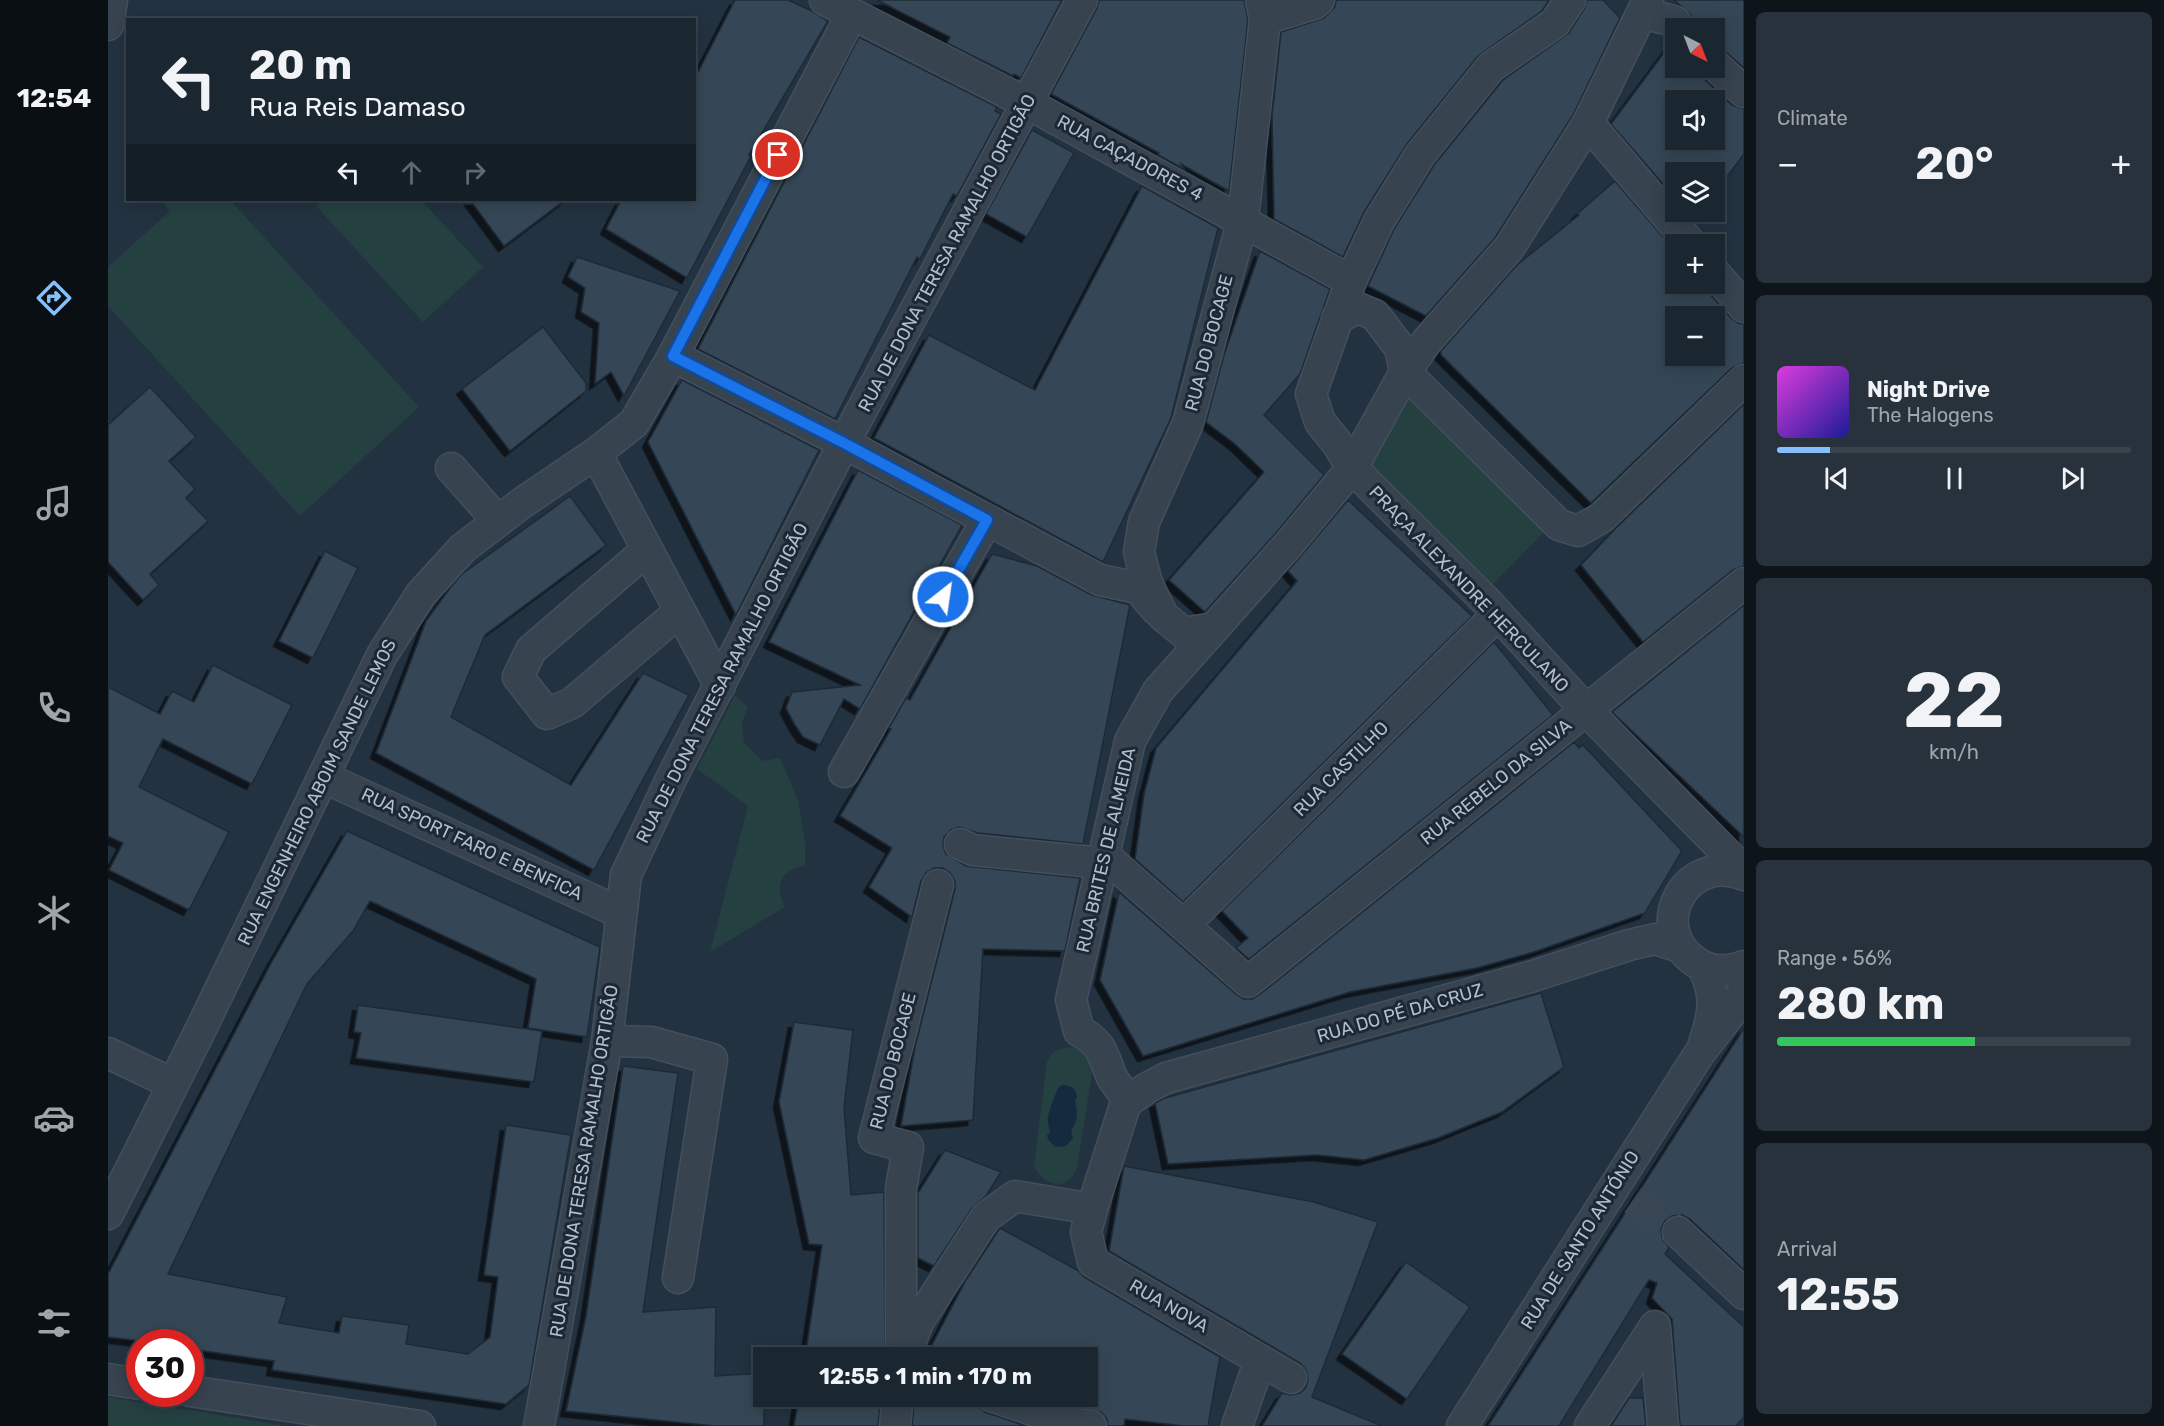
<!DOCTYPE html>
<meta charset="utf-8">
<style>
:root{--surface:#1a2630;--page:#27323c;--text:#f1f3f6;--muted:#9fa5ab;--line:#38434c;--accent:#84bffe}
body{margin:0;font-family:Rubik,sans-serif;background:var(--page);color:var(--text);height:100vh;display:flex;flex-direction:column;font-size:22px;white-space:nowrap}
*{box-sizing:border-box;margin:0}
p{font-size:20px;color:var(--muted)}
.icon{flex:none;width:33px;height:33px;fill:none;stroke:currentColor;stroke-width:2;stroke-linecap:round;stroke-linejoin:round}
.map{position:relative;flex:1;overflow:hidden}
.panel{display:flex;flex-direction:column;gap:12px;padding:12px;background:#0e151a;width:420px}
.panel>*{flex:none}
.guide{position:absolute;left:18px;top:18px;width:570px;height:183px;border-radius:0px;box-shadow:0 3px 15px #0003,0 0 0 2px var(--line);background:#1a2630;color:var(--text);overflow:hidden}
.needle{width:39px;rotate:138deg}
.buttons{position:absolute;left:1557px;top:18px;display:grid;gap:12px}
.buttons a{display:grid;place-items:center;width:60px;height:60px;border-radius:0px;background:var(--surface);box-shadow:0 3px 15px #0003,0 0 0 2px var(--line);font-size:30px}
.speed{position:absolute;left:18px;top:1329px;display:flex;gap:12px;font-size:30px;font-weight:700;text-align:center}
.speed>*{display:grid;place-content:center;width:78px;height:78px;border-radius:50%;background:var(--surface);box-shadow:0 3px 15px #0003,0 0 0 2px var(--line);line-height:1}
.speed .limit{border:9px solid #d22;background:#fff;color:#111}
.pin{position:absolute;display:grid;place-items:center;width:51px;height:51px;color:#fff;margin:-26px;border:3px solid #fff;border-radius:50%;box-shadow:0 2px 6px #0007}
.me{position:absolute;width:66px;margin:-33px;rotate:30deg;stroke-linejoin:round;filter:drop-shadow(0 0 4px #0008)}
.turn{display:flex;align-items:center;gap:21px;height:126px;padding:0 24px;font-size:27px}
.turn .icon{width:78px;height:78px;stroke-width:2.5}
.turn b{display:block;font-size:42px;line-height:51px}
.lanes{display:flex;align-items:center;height:57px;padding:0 24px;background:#0003;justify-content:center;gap:30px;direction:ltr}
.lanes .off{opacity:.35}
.big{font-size:45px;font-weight:700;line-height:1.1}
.panel .tile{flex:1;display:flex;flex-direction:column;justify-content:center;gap:9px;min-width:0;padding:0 21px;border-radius:9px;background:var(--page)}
.panel .dial{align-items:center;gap:0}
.dial b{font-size:78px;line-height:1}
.song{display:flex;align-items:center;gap:18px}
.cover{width:72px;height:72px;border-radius:9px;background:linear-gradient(135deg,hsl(300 70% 55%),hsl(240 70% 35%))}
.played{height:6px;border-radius:3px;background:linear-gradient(90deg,var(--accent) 15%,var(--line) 15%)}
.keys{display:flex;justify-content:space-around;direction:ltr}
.heat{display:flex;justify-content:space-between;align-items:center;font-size:33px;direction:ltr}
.charge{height:9px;border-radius:4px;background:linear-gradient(90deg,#34c759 56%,var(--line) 0)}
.trip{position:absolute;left:645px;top:1347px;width:345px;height:60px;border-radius:0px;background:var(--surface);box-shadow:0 3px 15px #0003,0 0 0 2px var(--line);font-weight:700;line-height:60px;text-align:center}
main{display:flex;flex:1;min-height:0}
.menu{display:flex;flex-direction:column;width:108px;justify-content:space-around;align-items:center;background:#0a0f13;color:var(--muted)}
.menu .icon{width:42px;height:42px}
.menu .selected{color:var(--accent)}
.menu b{font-size:27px;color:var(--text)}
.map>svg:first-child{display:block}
.green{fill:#254041}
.water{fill:#152a3e}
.building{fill:#344656;stroke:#1e2a37;stroke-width:1.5;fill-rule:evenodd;filter:url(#shadow)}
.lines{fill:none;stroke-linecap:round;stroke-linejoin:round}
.minor-tunnel{stroke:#394755;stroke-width:30;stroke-dasharray:30 15;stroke-linecap:butt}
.minor-casing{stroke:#434f5c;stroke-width:33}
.minor{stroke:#37434f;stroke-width:30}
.route-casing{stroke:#114b97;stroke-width:15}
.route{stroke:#1a73e8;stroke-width:10}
.labels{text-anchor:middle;stroke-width:6;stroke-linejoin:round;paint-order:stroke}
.street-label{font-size:18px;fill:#b3beca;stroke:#1c2835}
</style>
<main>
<nav class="menu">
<b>12:54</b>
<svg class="icon selected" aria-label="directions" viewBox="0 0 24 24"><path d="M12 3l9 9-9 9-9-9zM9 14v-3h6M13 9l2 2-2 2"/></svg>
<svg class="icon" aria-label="music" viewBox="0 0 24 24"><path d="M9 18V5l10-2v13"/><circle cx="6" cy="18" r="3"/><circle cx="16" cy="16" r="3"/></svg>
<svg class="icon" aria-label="phone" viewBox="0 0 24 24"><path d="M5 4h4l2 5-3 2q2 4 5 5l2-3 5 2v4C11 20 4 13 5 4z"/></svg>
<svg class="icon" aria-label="climate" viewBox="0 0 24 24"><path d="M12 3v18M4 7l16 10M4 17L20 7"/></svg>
<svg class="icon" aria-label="car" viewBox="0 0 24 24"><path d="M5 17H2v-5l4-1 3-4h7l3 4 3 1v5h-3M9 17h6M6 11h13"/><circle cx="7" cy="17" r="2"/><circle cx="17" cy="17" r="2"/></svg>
<svg class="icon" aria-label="filters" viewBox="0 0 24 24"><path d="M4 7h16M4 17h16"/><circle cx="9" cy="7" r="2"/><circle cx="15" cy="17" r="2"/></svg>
</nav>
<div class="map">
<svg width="1636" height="1426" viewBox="0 0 1636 1426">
<defs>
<filter id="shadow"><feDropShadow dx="-5.5" dy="5.5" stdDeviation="0" flood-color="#0009"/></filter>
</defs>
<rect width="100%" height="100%" fill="#233240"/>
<g class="green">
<polygon points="52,200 122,200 311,407 192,516 0,306 0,267 62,211"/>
<polygon points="215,200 313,200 375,267 315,322 208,206"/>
<polygon points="1301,387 1439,529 1383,586 1258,461"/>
<path d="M627,695l13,12 -6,15 2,21 19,18 17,-3 18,42 7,42v24c-24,3 -31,20 -20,41l-75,45 38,-146 -51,-37z"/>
<path d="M965,1047c10,4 16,9 20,19l-16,102c-9,24 -33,19 -43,-2l13,-105c6,-12 14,-13 26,-14z"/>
<polygon points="0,1397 178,1426 0,1426"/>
</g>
<path class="water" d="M956,1085c8,1 12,4 13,12l-2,4c3,11 3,21 -4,29l2,8 -7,8 -11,1 -7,-8 -1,-4 3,-3c-1,-5 -3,-10 -2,-15 1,-6 8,-27 12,-31z"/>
<g class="building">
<polygon points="627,0 680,0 704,11 720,21 641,155 643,156 579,278 498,229 513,200 586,200 586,80"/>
<polygon points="769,0 954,0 913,78 906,74 905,76 839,43 842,37"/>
<polygon points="991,0 1136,0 1140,20 1121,191 1073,164 1076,169 1050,155 1051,153 943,94 989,8"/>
<polygon points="1228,0 1441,0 1434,11 1370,56 1299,144 1256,212 1235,257 1166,219 1164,116 1173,32 1216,18 1227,7"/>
<polygon points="1479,0 1495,0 1512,18 1465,115 1387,238 1318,316 1260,286 1286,229 1326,165 1395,80 1461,33 1476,9"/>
<polygon points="1566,0 1636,0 1636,68 1617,51 1606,47 1606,28 1589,28 1585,17"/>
<polygon points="751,37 889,107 887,111 893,114 849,196 845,194 812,259 809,257 727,419 590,349"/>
<path d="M1564,42l4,2v24h21l5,9 30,28 12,4v45l-30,40v-22h-38v27l-65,-75zM1568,100h38v40h-38z"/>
<polygon points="924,130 966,153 919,237 878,214"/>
<path d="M1507,181l61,71v32h25l30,34 7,5 6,1v39l-12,5 -141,135 -150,-148v-4l76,-86 62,-50 -2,-1zM1568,316h38v40h-38z"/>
<polygon points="1034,186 1110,228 1063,418 995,562 766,438 821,335 927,390"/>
<polygon points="362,200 457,200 396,246"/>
<polygon points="1578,212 1594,212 1586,221"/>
<polygon points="1152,251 1222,289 1192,374 1156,415 1216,475 1168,533 1097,612 1061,580 1156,472 1127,444 1098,422 1116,355"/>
<polygon points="469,257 572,291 516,396 503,372 487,384 491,323 473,312 477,288 460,277"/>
<polygon points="435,327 478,383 478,391 402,451 354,389"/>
<polygon points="574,380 711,450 628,615 540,442"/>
<polygon points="42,387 88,437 61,461 87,489 78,498 100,521 42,574 51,585 35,600 0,562 0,425"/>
<polygon points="1636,404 1636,566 1625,570 1535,642 1473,565 1508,528"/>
<polygon points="750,470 854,525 752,709 736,699 712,745 695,737 687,725 678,708 684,692 752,685 661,642"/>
<polygon points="462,496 498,545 377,635 343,717 463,785 535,673 581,695 486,870 268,753 318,621 342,588 354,574"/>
<polygon points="1240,500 1364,616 1075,902 1027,859 1036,794 1048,748 1189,581 1180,571"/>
<polygon points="217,551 250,568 205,658 171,641"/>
<polygon points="884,554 929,566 984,595 1022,605 975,844 870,833 851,827 843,830 836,837 835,846 838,854 858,866 972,878 957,951 875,949 865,1120 793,1126 807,1047 847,889 847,881 842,873 835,868 826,868 818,873 813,881 804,917 761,887 784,848 732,816 783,729 781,728 798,698 802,700"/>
<polygon points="1636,605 1636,837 1504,712"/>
<polygon points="1386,642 1445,715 1141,959 1128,948 1140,938 1114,911"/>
<polygon points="105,665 184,705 144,784 55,739 31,787 121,832 81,910 1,870 15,843 0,836 0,687 52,714 64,691 86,702"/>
<polygon points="1466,742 1471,748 1475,745 1574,851 1537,913 1426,952 1369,968 1242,992 1035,1056 992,980 1011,892 1129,995 1136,999 1144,999 1151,995"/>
<polygon points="239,831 492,947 479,1037 420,1028 428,979 262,901 245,931 199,984 60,1274 179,1297 171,1323 231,1333 234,1316 301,1325 298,1344 360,1354 382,1337 390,1277 376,1275 398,1125 463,1135 421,1385 398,1404 164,1370 166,1361 82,1349 82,1342 40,1342 0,1337 0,1274 162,965"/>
<polygon points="1433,993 1456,1067 1394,1112 1330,1138 1256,1160 1209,1155 1060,1164 1047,1103 1057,1098"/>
<polygon points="250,1005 434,1031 426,1082 248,1058 253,1033 246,1032"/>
<polygon points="686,1022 745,1030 736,1108 743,1195 776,1192 777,1358 697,1358 714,1245 701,1244 671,1102"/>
<polygon points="1636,1028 1636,1270 1582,1219 1574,1215 1564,1216 1557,1221 1553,1229 1554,1238 1561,1247 1557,1254 1636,1327 1636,1417 1628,1426 1572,1426 1564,1319 1544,1298 1549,1283 1541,1280 1451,1426 1380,1426"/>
<polygon points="515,1066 570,1073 535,1312 608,1307 607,1376 656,1373 656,1426 607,1426 458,1411 478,1316"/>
<polygon points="837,1150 893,1172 878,1196 864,1208 826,1266 810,1258 810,1193"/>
<polygon points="1016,1166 1206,1202 1270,1222 1204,1397 1274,1426 1154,1426 1174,1393 1183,1395 1192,1393 1198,1387 1200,1379 1198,1370 1192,1363 1001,1251"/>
<polygon points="892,1228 971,1271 976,1277 1112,1357 1100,1426 1076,1426 1017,1419 1016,1426 1000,1426 999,1419 993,1412 970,1407 938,1396 980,1396 980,1358 817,1358 858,1280"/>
<polygon points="1298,1262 1362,1307 1299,1399 1234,1354"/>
<polygon points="691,1396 773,1396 770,1426 686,1426"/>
<polygon points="807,1396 866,1396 870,1407 877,1412 918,1426 804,1426"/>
<polygon points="1521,1398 1535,1398 1538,1426 1503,1426"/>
</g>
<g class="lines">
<polyline class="minor-tunnel" points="1525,1200 1570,1232"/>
<defs>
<g id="minor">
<polyline points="717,0 919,103 1243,281"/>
<polyline points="1462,0 1447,23 1383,67 1312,155 1271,221 1243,281 1203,394 1212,422 1229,443 1244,468 1378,601 1478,710 1636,871"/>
<polyline points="1545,16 1566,21 1572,28"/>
<polyline points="1157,19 1206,4 1211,0"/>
<polyline points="0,25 4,0"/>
<polyline points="1606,64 1636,92"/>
<polyline points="1480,123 1583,244"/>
<polyline points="1606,272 1636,307"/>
<polyline points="1229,318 1250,308 1267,315 1292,348 1297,372 1451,525 1470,531 1493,518 1636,380"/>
<polyline points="565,356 736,443 992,580 1030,588 1048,609"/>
<polyline points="488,453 612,686"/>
<polyline points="343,468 390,521"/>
<polyline points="539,550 423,650 410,677 439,714 464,703 571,612"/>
<polyline points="1106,628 1076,633 1055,616 1039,583 1031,552 1036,522 1080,423 1135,219 1157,19 1153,0"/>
<polyline points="736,772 879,520"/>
<polyline points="215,777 513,913"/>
<polyline points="852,844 865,850 994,863"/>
<polyline points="996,855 1140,982 1636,583"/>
<path d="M1636,875c-60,-24 -100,56 -45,89 14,9 31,7 45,2"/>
<polyline points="1076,925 1390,614"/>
<path d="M1595,967c14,28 11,47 1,76"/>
<polyline points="499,1041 543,1042 604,1059 570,1278"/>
<polyline points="0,1053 65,1084"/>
<polyline points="1019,1099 1019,1102 1039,1088 1058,1078 1422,977 1521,945 1547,939 1572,947"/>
<polyline points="984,1209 978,1232 985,1262 1183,1378"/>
<polyline points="0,1214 90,1035 274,655 313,594 355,548 414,503 488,453 526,423 565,356 744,14"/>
<polyline points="1570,1232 1636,1294"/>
<polyline points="793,1349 793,1189 800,1147 766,1138 830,885"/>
<path d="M796,1358l14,-36 68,-105 29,-21 77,13 35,-110c-4,-8 -13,-16 -16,-24 -8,-21 -10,-33 -32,-44l-8,-31 59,-259 28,-50 131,-147 63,-76 53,-96 22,-31 82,-93 79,-125 60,-123"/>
<polyline points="0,1379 32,1384"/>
<polyline points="82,1391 312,1426"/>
<polyline points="883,1396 966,1424 983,1426"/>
<polyline points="431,1426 499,1041 518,875 564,777 736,443 974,0"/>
<polyline points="787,1426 790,1396"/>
<polyline points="1129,1426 1152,1360"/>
<polyline points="1354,1426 1591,1054 1624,1011 1636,990"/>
<polyline points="1482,1426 1547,1326 1555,1426"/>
</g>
</defs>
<use href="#minor" class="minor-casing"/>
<use href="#minor" class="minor"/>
</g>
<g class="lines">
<defs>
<polyline id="route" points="670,155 565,356 736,443 879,520 835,597"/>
</defs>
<use href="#route" class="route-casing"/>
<use href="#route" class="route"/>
</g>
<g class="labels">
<g class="street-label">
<text transform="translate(1022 158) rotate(28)" y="6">RUA CAÇADORES 4</text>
<text transform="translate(839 253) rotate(-62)" y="6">RUA DE DONA TERESA RAMALHO ORTIGÃO</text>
<text transform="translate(1101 343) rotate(-75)" y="6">RUA DO BOCAGE</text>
<text transform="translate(1361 589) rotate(46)" y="6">PRAÇA ALEXANDRE HERCULANO</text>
<text transform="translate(614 683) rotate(-63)" y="6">RUA DE DONA TERESA RAMALHO ORTIGÃO</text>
<text transform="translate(1233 769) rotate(-45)" y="6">RUA CASTILHO</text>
<text transform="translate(1388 782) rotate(-39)" y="6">RUA REBELO DA SILVA</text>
<text transform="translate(209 792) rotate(-64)" y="6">RUA ENGENHEIRO ABOIM SANDE LEMOS</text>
<text transform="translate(364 844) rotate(25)" y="6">RUA SPORT FARO E BENFICA</text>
<text transform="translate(998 850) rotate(-77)" y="6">RUA BRITES DE ALMEIDA</text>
<text transform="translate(1292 1013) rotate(-16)" y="6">RUA DO PÉ DA CRUZ</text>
<text transform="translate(785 1061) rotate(-76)" y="6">RUA DO BOCAGE</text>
<text transform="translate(476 1161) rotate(-81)" y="6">RUA DE DONA TERESA RAMALHO ORTIGÃO</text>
<text transform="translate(1472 1240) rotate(-58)" y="6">RUA DE SANTO ANTÓNIO</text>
<text transform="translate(1061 1306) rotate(30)" y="6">RUA NOVA</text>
</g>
</g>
</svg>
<div class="buttons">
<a><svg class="needle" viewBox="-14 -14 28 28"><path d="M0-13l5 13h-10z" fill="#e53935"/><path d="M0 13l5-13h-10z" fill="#9fa5ab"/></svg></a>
<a><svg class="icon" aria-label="sound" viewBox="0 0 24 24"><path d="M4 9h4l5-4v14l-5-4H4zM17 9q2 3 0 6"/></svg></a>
<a><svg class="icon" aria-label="layers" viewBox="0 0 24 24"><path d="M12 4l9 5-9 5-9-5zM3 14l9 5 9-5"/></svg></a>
<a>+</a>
<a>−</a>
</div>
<div class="speed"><div class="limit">30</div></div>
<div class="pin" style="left:670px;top:155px;background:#d93025"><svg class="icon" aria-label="arrive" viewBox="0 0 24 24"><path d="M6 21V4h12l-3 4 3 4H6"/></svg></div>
<svg class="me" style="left:835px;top:597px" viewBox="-20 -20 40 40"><circle r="17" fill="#1a73e8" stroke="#fff" stroke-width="3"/><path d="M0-11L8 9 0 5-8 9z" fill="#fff"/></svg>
<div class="trip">12:55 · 1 min · 170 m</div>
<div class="guide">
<div class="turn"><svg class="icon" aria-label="left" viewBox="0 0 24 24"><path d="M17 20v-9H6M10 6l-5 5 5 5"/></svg><div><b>20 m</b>Rua Reis Damaso</div></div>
<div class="lanes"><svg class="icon" aria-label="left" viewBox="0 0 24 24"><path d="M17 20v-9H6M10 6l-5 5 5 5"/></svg><svg class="icon off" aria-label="ahead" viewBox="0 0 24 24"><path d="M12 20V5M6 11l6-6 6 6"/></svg><svg class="icon off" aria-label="right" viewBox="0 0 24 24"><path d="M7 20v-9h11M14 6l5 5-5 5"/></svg></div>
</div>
</div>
<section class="panel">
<div class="tile"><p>Climate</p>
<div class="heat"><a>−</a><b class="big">20°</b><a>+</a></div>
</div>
<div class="tile">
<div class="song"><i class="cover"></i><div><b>Night Drive</b><p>The Halogens</p></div></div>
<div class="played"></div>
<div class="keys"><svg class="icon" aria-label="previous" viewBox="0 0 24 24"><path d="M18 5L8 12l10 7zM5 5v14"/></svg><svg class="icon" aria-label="pause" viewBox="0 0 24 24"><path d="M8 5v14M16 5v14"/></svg><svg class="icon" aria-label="next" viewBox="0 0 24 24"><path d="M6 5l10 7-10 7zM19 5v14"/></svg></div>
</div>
<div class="tile dial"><b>22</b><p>km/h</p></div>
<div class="tile"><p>Range · 56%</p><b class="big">280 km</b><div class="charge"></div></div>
<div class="tile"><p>Arrival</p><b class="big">12:55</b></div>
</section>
</main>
